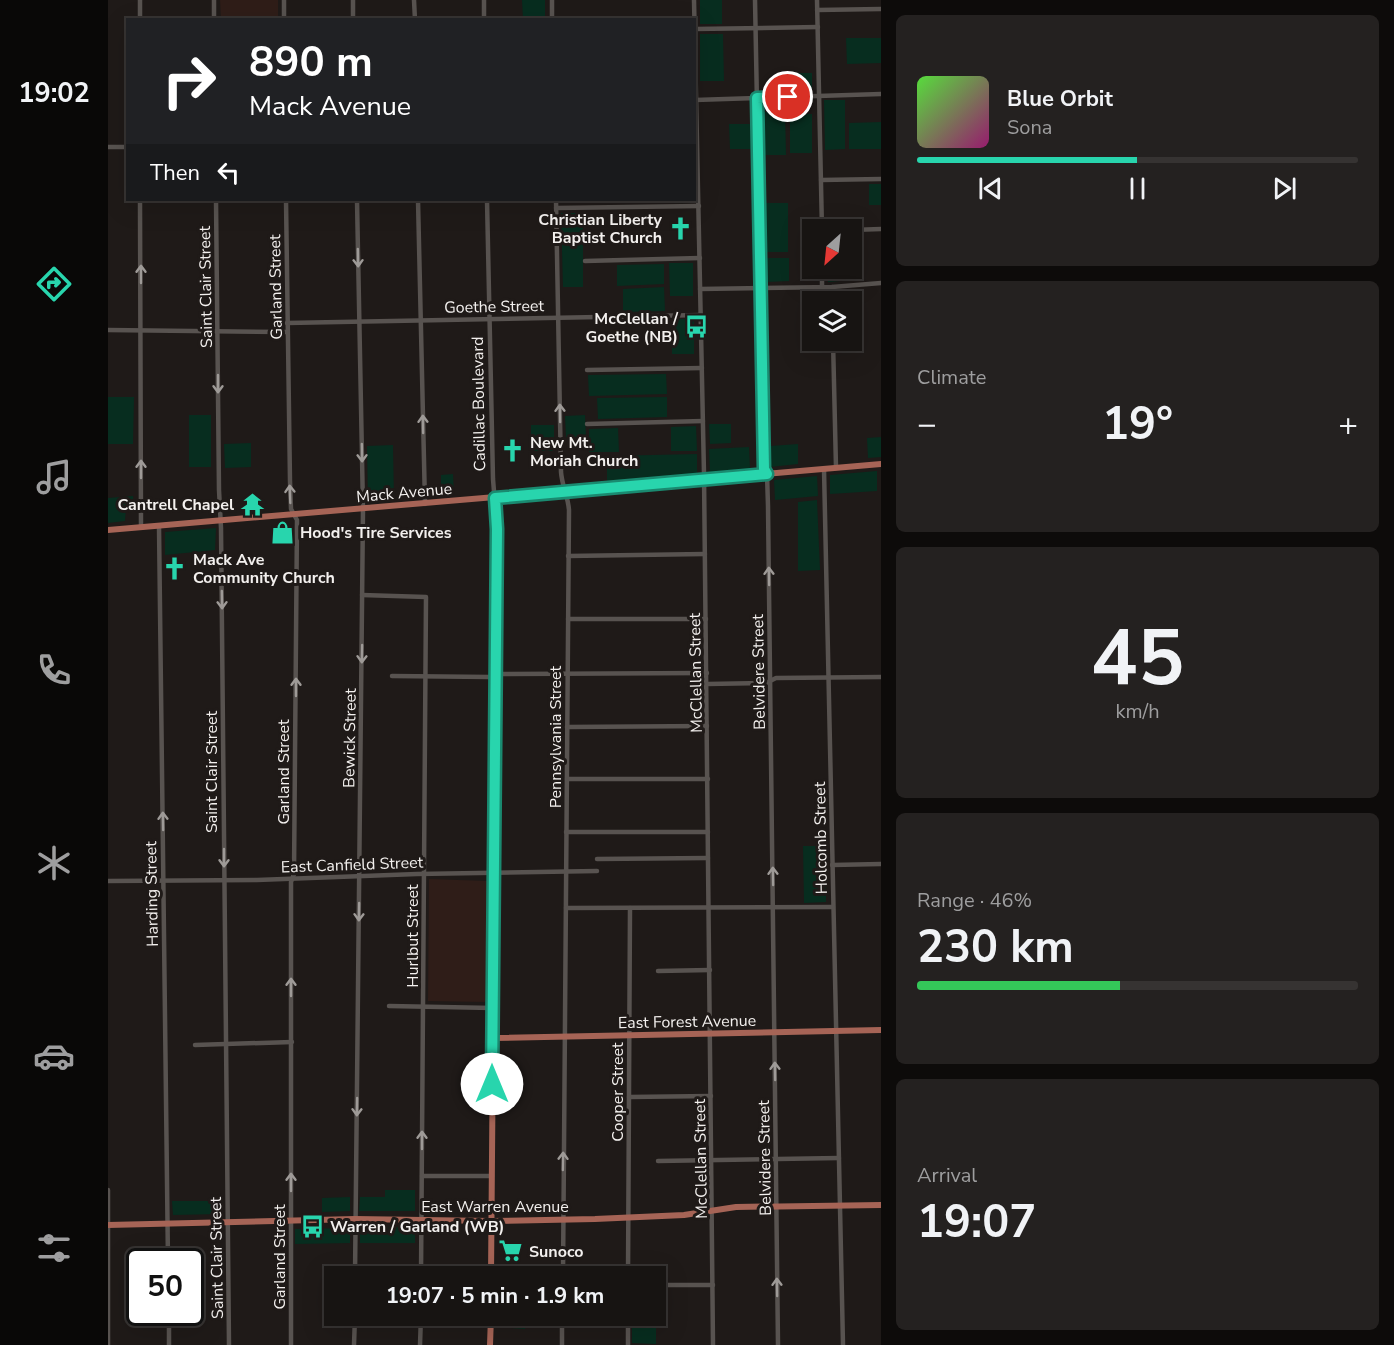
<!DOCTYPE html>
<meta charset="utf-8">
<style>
:root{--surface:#171412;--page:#242120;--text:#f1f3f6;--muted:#9e9e9f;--line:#363332;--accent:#28d5ad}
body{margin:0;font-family:"Nunito Sans",sans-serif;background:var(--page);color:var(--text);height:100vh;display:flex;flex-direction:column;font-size:22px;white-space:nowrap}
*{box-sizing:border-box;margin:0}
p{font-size:20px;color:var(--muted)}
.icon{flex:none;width:33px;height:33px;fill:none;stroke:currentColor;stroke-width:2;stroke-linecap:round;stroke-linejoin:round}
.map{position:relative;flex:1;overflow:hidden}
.sheet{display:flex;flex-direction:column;gap:15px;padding:15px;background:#0d0b0a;width:513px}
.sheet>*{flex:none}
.hud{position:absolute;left:18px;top:18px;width:570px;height:183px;border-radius:0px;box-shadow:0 6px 24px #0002,0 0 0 2px var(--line);background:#202124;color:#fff;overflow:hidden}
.needle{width:39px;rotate:207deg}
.buttons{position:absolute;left:694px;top:219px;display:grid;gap:12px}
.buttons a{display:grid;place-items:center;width:60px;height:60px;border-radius:0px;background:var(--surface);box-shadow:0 6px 24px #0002,0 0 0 2px var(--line);font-size:30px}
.speed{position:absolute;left:18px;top:1248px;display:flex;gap:12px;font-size:30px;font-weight:700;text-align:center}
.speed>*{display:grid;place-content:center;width:78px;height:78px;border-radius:50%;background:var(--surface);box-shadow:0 6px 24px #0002,0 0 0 2px var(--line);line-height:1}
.speed .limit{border:3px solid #111;border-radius:9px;background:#fff;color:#111}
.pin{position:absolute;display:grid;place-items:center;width:51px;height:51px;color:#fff;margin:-26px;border:3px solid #fff;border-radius:50%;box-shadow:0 2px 6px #0007}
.me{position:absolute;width:66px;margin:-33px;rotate:0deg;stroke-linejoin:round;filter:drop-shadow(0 0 4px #0008)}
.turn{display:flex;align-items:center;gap:21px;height:126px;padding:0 24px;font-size:27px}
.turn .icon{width:78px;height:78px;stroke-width:2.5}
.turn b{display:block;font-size:42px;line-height:51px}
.then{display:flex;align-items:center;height:57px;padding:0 24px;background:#0003;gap:12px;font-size:22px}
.big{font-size:45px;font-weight:700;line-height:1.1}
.sheet .widget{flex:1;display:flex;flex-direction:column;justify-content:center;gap:9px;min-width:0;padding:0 21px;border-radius:9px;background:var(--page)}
.sheet .dial{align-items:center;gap:0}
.dial b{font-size:78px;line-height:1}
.song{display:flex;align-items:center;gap:18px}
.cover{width:72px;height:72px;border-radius:9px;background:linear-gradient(135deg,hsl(110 70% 55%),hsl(320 70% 35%))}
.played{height:6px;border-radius:3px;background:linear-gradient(90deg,var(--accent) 50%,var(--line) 50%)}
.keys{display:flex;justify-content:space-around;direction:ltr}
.heat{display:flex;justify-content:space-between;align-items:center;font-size:33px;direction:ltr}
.charge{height:9px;border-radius:4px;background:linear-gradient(90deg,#34c759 46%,var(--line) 0)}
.trip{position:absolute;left:216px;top:1266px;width:342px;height:60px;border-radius:0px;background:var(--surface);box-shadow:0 6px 24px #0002,0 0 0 2px var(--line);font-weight:700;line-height:60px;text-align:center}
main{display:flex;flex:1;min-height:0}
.menu{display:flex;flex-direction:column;width:108px;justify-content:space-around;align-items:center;background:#090807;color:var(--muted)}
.menu .icon{width:42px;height:42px}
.menu .on{color:var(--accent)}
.menu b{font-size:27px;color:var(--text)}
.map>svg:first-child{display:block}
.education{fill:#2f1d18}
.green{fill:#072d1f}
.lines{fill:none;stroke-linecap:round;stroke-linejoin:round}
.minor{stroke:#585350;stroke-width:4.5}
.major{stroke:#a66456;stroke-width:6}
.oneway{stroke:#9e9a97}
.route-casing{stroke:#1a8a70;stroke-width:15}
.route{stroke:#28d5ad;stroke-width:10}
.labels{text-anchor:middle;stroke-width:6;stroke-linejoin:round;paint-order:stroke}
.poi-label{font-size:16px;font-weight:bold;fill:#f3f0ee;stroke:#1f1a18;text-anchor:start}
.street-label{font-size:16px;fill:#f3f0ee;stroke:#1f1a18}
</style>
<main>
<nav class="menu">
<b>19:02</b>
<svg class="icon on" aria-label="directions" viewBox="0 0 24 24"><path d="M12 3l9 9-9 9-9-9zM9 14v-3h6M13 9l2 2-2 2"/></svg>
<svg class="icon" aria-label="music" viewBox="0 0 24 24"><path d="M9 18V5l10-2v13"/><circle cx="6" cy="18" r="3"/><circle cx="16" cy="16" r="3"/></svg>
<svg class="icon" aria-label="phone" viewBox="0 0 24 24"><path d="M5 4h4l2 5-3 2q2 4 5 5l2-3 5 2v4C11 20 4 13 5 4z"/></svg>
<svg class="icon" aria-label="climate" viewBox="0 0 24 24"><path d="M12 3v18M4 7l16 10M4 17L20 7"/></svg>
<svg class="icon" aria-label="car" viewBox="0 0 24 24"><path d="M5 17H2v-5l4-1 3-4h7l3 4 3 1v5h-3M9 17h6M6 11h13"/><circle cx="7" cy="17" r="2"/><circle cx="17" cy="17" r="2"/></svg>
<svg class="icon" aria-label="filters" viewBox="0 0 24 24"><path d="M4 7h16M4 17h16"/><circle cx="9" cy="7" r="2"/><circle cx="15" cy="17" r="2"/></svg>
</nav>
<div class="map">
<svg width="773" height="1345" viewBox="0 0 773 1345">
<rect width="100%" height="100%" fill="#1f1a18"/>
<g class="education">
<polygon points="112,0 170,0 170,19 113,19"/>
<polygon points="321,879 379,881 378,1002 320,1001"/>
</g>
<g class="green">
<polygon points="414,0 437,0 437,19 415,19"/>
<rect x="592" y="0" width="22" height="24"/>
<polygon points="592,34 615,34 616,81 592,81"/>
<polygon points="738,38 773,38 773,63 739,64"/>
<polygon points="681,73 704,73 704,91 682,91"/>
<polygon points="716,100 737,100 737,149 717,150"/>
<polygon points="677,111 678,155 656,155 655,112"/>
<rect x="682" y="114" width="22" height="39"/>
<polygon points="773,122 773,149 741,149 741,123"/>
<polygon points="621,124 644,124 644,149 622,149"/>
<rect x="761" y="184" width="12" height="21"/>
<polygon points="657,203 680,203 680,252 658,252"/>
<polygon points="453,213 475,213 475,287 455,287"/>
<polygon points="659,258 681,258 681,281 659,282"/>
<polygon points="755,259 755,279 720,282 720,269 744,268 744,260"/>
<polygon points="561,263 585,263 585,296 562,296"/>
<polygon points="556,264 556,284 509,286 509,265"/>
<polygon points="556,287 557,311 515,312 515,289"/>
<rect x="564" y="319" width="22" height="35"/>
<polygon points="744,338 752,338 752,352 731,351 731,341 744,340"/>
<polygon points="558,374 559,394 481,396 480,375"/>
<polygon points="0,397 26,397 25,444 0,444"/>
<polygon points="559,397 559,417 490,419 489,398"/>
<rect x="81" y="415" width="22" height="52"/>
<polygon points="477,415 478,437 458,437 457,416"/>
<polygon points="601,424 623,424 623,443 602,444"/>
<rect x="423" y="425" width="23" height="26"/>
<polygon points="588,426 589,451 563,451 563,427"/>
<polygon points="510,428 511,452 481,452 481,429"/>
<polygon points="773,437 773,457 760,458 759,438"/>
<polygon points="143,443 143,467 117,468 116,444"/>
<polygon points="690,444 690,464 662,467 662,446"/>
<polygon points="285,445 286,500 260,502 259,446"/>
<polygon points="641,447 642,469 602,472 601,449"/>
<polygon points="589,454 589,475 499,482 499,456"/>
<polygon points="769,471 769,491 722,494 722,475"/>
<polygon points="345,474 346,494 333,495 333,475"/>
<polygon points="709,476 710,496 667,500 666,480"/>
<polygon points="25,496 26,506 18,507 17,521 0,523 0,498"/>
<polygon points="709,500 712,570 690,571 690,502"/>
<polygon points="108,528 107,550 57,555 57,532"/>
<polygon points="695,846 718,846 718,902 696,903"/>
<polygon points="277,1190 307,1190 307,1211 251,1211 252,1197 277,1197"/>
<polygon points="242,1197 242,1211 214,1212 214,1198"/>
<polygon points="64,1201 113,1201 113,1214 65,1215"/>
<rect x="252" y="1227" width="55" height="16"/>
<polygon points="242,1228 242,1243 187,1244 187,1229"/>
<polygon points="388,1316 417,1316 417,1329 388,1327"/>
<polygon points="524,1318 548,1318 548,1344 524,1343"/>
</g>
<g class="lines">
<g class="minor">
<polyline points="32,0 32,20"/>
<polyline points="106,0 106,20"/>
<polyline points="176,0 176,20"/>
<polyline points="245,0 245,20"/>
<polyline points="306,0 307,20"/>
<polyline points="376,0 376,20"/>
<polyline points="444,0 444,20"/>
<polyline points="586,0 596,474 605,1345"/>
<polyline points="647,0 656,469 659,474 660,506 670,1345"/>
<polyline points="709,0 714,230"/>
<polyline points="709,10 773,9"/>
<polyline points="587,29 710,27"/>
<polyline points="587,100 773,94"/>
<polyline points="0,147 20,147"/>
<polyline points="713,180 773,179"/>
<polyline points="32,200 33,527"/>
<polyline points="108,200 111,490 113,528 121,1345"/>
<polyline points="178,200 182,481 183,509 189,520 186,874 183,882 183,1345"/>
<polyline points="310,200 317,504"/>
<polyline points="379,200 385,479 389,529 385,1038"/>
<path d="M448,200l5,272c1,14 7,24 8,38l-6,766"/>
<polyline points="448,208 591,206"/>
<polyline points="744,230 773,229"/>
<polyline points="477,261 592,258"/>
<polyline points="714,268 714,286"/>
<polyline points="724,287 724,302"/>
<polyline points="592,289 724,287 773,283"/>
<polyline points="179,323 593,315"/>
<polyline points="0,330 179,332"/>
<polyline points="725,340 728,468"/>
<polyline points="479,370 594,368"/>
<polyline points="479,424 595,421"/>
<polyline points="716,469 735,1345"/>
<polyline points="51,526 60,1262"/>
<polyline points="460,556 597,554"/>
<polyline points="254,595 318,597 313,1276"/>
<polyline points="460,619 598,619"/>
<polyline points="284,676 382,677 391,674 599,673"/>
<polyline points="599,684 658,683 668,678 773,677"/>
<polyline points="459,727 599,726"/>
<polyline points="459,779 600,779"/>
<polyline points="458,832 600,832"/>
<polyline points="489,859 600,858"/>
<polyline points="724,865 773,864"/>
<polyline points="0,881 149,880 309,874 489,871"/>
<polyline points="458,908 725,907"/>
<polyline points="550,971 602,970"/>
<polyline points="281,1006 385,1008"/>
<polyline points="87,1045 184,1042"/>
<polyline points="521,1097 603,1096"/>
<polyline points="550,1161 731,1158"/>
<polyline points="314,1176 384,1176"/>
<polyline points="0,1190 0,1345"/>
<polyline points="247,1276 255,509 249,200"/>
<polyline points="520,1276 522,908"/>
<polyline points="548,1285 605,1285"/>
<polyline points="61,1312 61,1345"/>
<polyline points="246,1345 247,1316"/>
<polyline points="312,1345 313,1316"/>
<polyline points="454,1345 454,1316"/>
<polyline points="520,1345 520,1316"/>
</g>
<g class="major">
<polyline points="0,530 773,464"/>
<polyline points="0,1225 247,1219 383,1221 487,1219 576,1215 628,1207 773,1205"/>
<polyline points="383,1276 385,1038 773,1030"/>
<polyline points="382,1345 383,1316"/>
</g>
</g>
<defs><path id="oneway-shaft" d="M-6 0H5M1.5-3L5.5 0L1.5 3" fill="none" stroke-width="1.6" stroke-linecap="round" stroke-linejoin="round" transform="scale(1.5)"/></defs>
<g class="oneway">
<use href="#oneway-shaft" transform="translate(250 258) rotate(89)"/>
<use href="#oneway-shaft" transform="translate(33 274) rotate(-90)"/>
<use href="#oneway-shaft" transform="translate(110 384) rotate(90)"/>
<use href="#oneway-shaft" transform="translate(452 413) rotate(-91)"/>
<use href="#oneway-shaft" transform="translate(315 424) rotate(-91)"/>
<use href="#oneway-shaft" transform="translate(254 453) rotate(89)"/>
<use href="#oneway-shaft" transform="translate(33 469) rotate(-90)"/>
<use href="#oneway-shaft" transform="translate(182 494) rotate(-92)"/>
<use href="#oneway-shaft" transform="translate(661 576) rotate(-91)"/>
<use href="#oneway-shaft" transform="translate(114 600) rotate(89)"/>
<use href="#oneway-shaft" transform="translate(254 654) rotate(91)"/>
<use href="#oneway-shaft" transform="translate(188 687) rotate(-90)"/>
<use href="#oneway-shaft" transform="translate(55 821) rotate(-91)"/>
<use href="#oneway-shaft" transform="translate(116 858) rotate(90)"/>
<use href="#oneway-shaft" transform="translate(665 876) rotate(-91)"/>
<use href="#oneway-shaft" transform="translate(251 912) rotate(91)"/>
<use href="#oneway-shaft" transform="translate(183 987) rotate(-90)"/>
<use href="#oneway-shaft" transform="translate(667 1071) rotate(-91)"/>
<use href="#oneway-shaft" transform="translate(249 1107) rotate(91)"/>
<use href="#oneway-shaft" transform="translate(314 1140) rotate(-90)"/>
<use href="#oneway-shaft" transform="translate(455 1161) rotate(-89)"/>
<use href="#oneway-shaft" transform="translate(183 1182) rotate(-90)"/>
<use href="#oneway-shaft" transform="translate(669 1287) rotate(-91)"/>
</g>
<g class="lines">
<defs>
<polyline id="route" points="384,1084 389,529 387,498 659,474 656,469 649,98 680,97"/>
</defs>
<use href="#route" class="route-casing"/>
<use href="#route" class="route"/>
</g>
<defs>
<symbol id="church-bare" viewBox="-9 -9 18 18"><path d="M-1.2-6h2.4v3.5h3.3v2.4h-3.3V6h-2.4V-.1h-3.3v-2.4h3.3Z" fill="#28d5ad" stroke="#1f1a18" stroke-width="2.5" paint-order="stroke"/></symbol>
<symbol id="bus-bare" viewBox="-9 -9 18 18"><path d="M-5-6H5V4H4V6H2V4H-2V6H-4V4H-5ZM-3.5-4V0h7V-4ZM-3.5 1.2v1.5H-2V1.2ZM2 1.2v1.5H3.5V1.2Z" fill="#28d5ad" stroke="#1f1a18" stroke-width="2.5" paint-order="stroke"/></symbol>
<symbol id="temple-bare" viewBox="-9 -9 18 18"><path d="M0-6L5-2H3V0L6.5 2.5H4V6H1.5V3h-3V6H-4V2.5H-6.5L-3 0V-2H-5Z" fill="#28d5ad" stroke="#1f1a18" stroke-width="2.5" paint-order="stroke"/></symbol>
<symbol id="shop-bare" viewBox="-9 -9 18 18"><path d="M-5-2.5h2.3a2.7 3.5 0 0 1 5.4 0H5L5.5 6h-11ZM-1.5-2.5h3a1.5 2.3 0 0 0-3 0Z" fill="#28d5ad" stroke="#1f1a18" stroke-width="2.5" paint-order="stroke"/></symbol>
<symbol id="supermarket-bare" viewBox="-9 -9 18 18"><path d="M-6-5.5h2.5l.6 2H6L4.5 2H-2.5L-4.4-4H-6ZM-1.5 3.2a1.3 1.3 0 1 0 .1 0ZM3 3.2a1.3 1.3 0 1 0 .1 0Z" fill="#28d5ad" stroke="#1f1a18" stroke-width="2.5" paint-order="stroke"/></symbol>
</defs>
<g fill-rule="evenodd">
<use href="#church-bare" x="556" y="212" width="33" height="33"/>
<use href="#bus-bare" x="572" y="310" width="33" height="33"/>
<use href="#church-bare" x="388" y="434" width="33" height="33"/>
<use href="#temple-bare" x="128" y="488" width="33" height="33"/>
<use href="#shop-bare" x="158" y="516" width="33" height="33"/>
<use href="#church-bare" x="50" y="552" width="33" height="33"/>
<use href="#bus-bare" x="188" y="1210" width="33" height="33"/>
<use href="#supermarket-bare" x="386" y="1234" width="33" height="33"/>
</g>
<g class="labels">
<g class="poi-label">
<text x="554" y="225" text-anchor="end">Christian Liberty<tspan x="554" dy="18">Baptist Church</tspan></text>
<text x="570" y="324" text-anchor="end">McClellan /<tspan x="570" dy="18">Goethe (NB)</tspan></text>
<text x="422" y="448">New Mt.<tspan x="422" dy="18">Moriah Church</tspan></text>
<text x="126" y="510" text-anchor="end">Cantrell Chapel</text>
<text x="192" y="538">Hood's Tire Services</text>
<text x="85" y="565">Mack Ave<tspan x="85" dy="18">Community Church</tspan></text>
<text x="222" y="1232">Warren / Garland (WB)</text>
<text x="421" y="1257">Sunoco</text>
</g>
<g class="street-label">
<text transform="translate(97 287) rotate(-91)" y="6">Saint Clair Street</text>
<text transform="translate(167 287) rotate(-91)" y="6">Garland Street</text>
<text transform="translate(386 306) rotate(-1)" y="6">Goethe Street</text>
<text transform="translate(370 404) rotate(-91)" y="6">Cadillac Boulevard</text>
<text transform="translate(296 492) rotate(-5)" y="6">Mack Avenue</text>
<text transform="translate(650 672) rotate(-91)" y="6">Belvidere Street</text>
<text transform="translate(587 673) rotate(-91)" y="6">McClellan Street</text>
<text transform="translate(447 737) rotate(-90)" y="6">Pennsylvania Street</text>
<text transform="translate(241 738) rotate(-89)" y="6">Bewick Street</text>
<text transform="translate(103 772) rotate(-90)" y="6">Saint Clair Street</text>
<text transform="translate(175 772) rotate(-90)" y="6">Garland Street</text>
<text transform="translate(712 838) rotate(-91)" y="6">Holcomb Street</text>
<text transform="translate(244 864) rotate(-2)" y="6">East Canfield Street</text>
<text transform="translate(43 894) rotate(-91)" y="6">Harding Street</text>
<text transform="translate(304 936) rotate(-90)" y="6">Hurlbut Street</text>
<text transform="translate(579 1021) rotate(-1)" y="6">East Forest Avenue</text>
<text transform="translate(509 1092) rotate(-90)" y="6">Cooper Street</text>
<text transform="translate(656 1158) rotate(-91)" y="6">Belvidere Street</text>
<text transform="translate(592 1159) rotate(-91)" y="6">McClellan Street</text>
<text x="387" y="1212">East Warren Avenue</text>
<text transform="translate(171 1257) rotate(-90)" y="6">Garland Street</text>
<text transform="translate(108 1258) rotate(-91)" y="6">Saint Clair Street</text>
</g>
</g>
</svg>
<div class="buttons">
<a><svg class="needle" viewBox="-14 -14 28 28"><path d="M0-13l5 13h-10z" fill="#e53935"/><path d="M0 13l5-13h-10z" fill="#9e9e9f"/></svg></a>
<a><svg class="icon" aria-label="layers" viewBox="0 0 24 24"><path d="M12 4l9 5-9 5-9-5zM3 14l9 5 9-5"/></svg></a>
</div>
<div class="speed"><div class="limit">50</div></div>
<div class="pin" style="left:680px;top:97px;background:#d93025"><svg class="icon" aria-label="arrive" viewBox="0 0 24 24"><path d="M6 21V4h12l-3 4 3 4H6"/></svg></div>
<svg class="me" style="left:384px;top:1084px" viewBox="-20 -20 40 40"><circle r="19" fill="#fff"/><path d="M0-13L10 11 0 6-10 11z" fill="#28d5ad"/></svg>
<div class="trip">19:07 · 5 min · 1.9 km</div>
<div class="hud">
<div class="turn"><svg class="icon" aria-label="right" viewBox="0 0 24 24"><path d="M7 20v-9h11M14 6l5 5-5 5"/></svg><div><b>890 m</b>Mack Avenue</div></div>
<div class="then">Then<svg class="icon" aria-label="left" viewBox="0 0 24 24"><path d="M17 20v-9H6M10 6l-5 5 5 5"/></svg></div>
</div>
</div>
<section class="sheet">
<div class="widget">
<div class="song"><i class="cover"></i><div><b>Blue Orbit</b><p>Sona</p></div></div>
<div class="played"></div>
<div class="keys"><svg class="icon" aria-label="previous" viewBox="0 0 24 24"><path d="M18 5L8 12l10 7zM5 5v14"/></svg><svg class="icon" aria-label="pause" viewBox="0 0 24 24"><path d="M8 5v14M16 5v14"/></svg><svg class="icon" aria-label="next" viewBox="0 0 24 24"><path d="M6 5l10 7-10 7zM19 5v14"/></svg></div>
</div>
<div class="widget"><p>Climate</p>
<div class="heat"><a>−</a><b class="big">19°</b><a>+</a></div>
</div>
<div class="widget dial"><b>45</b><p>km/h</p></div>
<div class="widget"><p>Range · 46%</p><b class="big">230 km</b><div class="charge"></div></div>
<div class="widget"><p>Arrival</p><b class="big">19:07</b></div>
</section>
</main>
